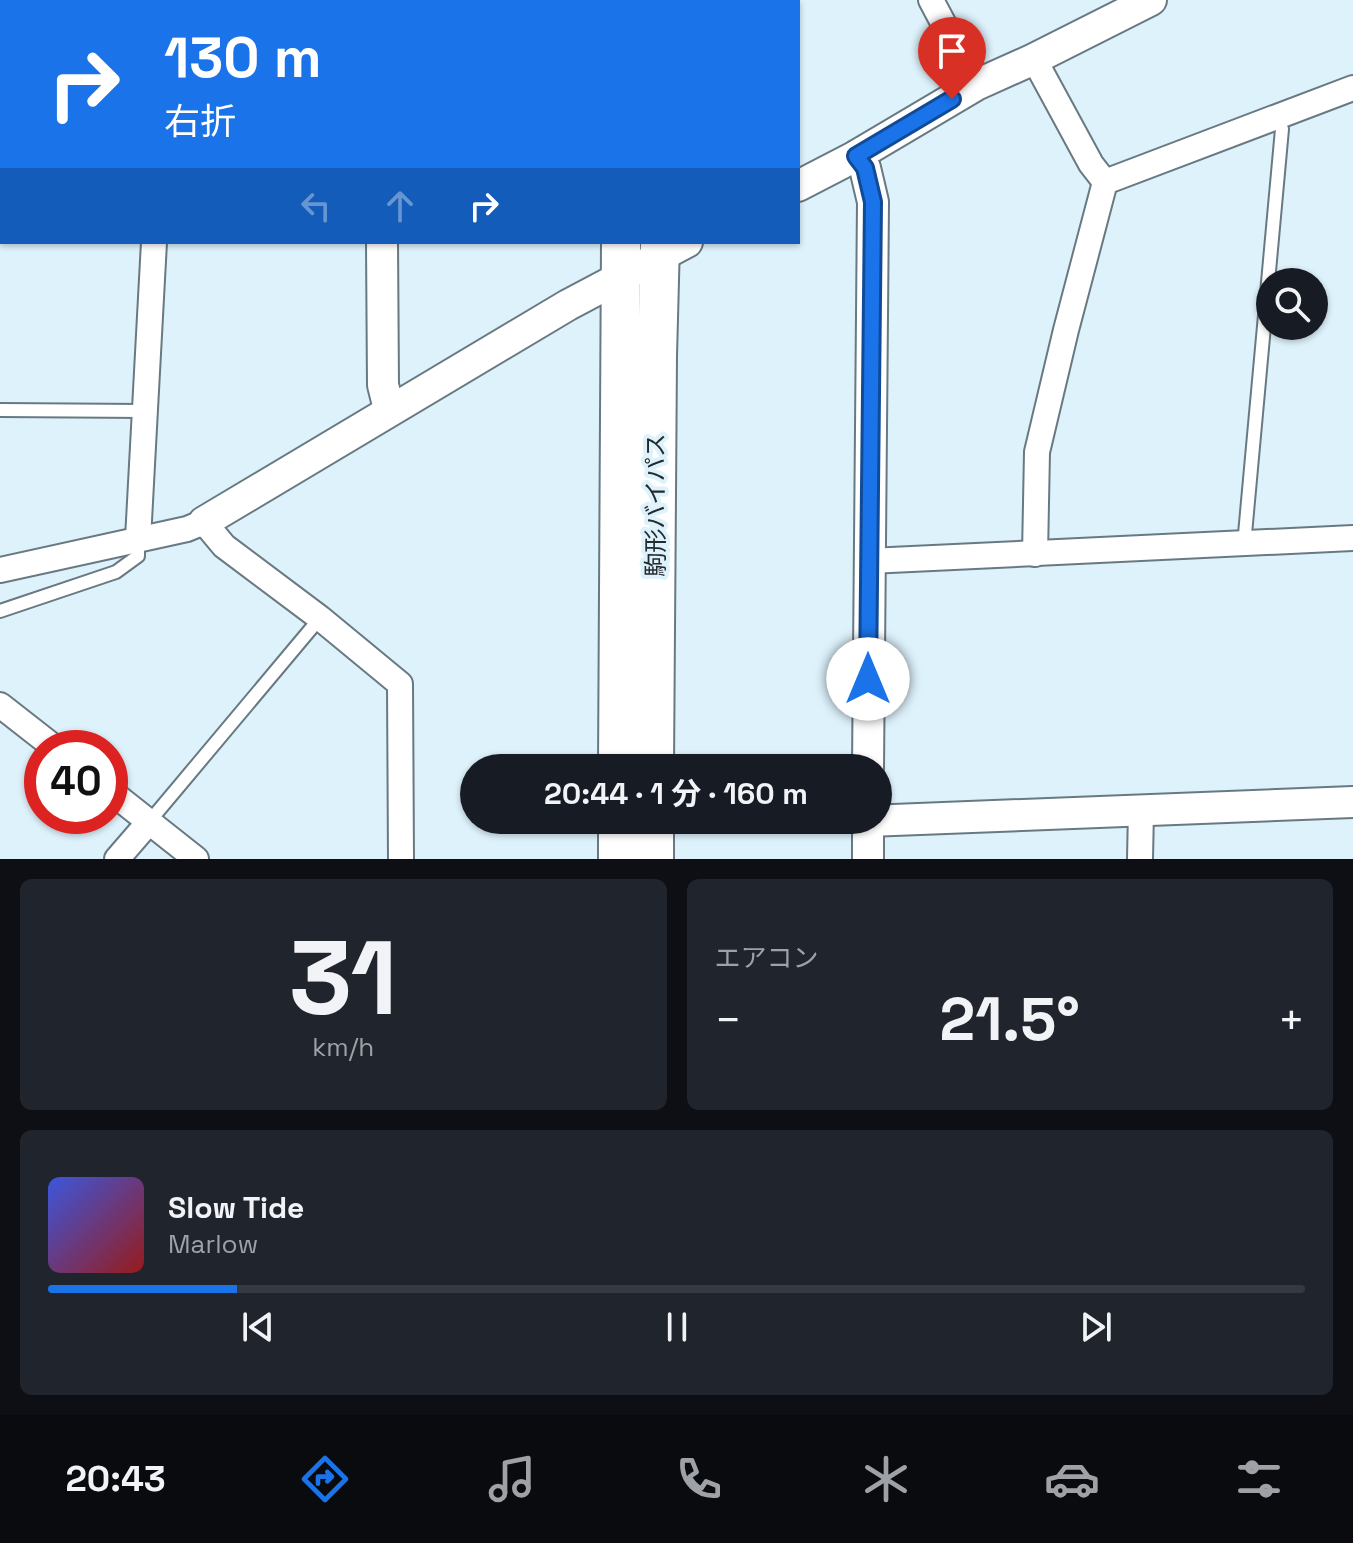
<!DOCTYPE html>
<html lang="ja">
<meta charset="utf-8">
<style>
:root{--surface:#171b24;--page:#20242c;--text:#f1f3f6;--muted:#9ea1a6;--line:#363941;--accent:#1a73e8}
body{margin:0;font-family:"Space Grotesk","Noto Sans JP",sans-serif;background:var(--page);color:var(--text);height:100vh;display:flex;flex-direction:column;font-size:30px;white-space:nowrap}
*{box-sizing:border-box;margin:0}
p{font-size:26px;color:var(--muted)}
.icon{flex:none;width:44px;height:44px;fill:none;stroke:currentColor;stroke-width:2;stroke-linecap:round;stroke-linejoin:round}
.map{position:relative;height:859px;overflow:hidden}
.panel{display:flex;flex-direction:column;gap:20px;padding:20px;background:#0d0f14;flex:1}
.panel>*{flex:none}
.banner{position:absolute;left:0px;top:0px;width:800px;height:244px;box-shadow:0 2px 6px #0004;background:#1a73e8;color:#fff;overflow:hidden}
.controls{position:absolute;left:1256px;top:268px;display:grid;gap:16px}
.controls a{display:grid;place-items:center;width:72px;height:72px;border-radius:50%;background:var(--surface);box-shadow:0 2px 6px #0004;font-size:40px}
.speed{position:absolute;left:24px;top:730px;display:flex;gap:16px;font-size:40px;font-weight:700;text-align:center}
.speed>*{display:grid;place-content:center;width:104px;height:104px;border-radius:50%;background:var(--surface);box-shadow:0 2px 6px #0004;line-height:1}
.speed .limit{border:12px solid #d22;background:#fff;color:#111}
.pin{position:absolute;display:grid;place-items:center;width:68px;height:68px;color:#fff;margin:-82px -34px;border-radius:50% 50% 50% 0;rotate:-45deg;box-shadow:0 0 8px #0007}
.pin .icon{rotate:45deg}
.me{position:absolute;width:88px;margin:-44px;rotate:0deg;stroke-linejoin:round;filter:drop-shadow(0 0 6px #0008)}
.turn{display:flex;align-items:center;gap:28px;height:168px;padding:0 32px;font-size:36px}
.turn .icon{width:104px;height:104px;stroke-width:2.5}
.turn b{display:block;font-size:56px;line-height:68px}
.lanes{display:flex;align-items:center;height:76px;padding:0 32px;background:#0003;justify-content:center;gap:40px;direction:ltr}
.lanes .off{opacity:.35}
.big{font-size:60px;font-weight:700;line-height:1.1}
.panel .widget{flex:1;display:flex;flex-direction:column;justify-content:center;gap:12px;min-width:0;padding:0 28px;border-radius:12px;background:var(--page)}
.panel .dial{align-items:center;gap:0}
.dial b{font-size:104px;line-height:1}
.song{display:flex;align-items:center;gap:24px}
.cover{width:96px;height:96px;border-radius:12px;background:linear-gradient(135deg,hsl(230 70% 55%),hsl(0 70% 35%))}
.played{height:8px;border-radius:4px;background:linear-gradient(90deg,var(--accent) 15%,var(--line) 15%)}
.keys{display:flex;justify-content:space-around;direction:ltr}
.heat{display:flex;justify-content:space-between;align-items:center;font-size:44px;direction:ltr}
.panel .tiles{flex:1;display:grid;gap:20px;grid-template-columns:1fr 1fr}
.widget:last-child{grid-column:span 2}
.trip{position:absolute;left:460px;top:754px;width:432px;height:80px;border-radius:40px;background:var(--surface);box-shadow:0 2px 6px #0004;font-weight:700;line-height:80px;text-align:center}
.dock{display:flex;height:128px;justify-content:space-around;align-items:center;background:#090b0e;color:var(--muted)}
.dock .icon{width:56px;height:56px}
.dock .on{color:var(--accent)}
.dock b{font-size:36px;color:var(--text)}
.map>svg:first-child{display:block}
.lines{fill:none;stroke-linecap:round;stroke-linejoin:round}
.service-casing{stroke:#687982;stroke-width:16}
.minor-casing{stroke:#687982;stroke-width:28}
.tertiary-casing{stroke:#687982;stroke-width:34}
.primary-casing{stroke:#687982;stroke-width:42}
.service{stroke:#fff;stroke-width:12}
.minor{stroke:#fff;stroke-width:24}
.tertiary{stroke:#fff;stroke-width:30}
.primary{stroke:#fff;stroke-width:38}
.route-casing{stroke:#114b97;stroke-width:20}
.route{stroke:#1a73e8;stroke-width:14}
.labels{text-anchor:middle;stroke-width:8;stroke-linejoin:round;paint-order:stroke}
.street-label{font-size:24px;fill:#242b2f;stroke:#def2fc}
</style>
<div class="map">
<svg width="1353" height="859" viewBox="0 0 1353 859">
<rect width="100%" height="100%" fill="#def2fc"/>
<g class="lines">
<defs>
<g id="service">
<polyline points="0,9 2,9"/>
<polyline points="0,410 144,411"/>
<polyline points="1244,545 1282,129 1277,117"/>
<polyline points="0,611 116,572 138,556 138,539"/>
<polyline points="149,822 320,618"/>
</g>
<g id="minor">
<polyline points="165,0 165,2"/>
<polyline points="931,0 976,85"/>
<polyline points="1034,59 1091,164 1105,182"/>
<polyline points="138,539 154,242"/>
<polyline points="1035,554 1037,452 1066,330 1105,182 1353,88"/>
<polyline points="869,561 1353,538"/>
<polyline points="0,570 187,529 204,522 224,546 320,618 400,684 401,859"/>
<polyline points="0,705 55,748"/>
<polyline points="110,791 196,859"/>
<polyline points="117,859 149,822"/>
<polyline points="1140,859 1141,810"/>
</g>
<g id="tertiary">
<polyline points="380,0 380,2"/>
<polyline points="856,156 865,168 873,202 868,768"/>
<polyline points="798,186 856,156 976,85 1034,59 1151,0"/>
<polyline points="382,242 383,385 389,409"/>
<polyline points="204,522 568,305 687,242"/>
<polyline points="868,821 1353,802"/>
<polyline points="868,859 868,820"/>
</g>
<g id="primary">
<polyline points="660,0 660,2"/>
<polyline points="621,2 621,0"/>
<polyline points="618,768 621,242"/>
<polyline points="654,768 657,356 660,242"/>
<polyline points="618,859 618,820"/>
<polyline points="654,859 654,820"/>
</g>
</defs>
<use href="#service" class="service-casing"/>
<use href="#minor" class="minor-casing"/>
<use href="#tertiary" class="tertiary-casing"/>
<use href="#primary" class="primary-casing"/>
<use href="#service" class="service"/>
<use href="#minor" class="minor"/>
<use href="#tertiary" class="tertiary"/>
<use href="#primary" class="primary"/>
</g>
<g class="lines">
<defs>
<polyline id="route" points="868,679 873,202 865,168 856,156 952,99"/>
</defs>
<use href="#route" class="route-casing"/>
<use href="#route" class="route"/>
</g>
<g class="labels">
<g class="street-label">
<text transform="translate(656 505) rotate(-90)" y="8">駒形バイパス</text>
</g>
</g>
</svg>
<div class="controls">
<a><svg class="icon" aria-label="search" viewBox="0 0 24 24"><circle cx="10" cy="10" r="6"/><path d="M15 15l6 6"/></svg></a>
</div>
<div class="speed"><div class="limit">40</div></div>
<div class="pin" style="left:952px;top:99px;background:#d93025"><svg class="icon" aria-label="arrive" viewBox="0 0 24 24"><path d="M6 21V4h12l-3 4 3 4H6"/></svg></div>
<svg class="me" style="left:868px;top:679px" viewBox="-20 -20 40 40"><circle r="19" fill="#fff"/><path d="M0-13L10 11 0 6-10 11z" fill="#1a73e8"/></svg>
<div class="trip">20:44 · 1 分 · 160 m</div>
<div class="banner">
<div class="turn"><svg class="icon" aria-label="right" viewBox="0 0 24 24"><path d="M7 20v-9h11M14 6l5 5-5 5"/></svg><div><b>130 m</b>右折</div></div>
<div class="lanes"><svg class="icon off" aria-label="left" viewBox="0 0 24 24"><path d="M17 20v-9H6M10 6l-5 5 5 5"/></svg><svg class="icon off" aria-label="ahead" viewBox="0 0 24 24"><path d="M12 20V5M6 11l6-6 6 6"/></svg><svg class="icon" aria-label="right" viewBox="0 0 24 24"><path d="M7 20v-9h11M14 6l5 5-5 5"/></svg></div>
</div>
</div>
<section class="panel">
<div class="tiles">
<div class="widget dial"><b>31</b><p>km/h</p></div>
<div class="widget"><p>エアコン</p>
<div class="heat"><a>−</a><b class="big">21.5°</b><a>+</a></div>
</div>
<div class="widget">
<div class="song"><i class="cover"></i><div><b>Slow Tide</b><p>Marlow</p></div></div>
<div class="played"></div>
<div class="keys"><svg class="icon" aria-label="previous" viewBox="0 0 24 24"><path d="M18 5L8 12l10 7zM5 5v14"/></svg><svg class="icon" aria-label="pause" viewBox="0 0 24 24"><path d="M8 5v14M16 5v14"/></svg><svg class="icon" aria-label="next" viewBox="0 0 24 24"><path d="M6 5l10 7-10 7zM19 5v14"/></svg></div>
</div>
</div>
</section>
<nav class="dock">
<b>20:43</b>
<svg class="icon on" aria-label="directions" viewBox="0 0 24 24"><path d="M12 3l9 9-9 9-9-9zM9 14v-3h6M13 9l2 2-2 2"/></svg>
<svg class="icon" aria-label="music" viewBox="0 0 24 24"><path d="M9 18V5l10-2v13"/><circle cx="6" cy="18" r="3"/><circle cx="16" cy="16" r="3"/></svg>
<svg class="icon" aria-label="phone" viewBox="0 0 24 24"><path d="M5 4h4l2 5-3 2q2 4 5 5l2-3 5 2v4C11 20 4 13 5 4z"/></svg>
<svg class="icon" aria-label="climate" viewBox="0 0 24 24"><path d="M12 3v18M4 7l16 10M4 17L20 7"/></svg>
<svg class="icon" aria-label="car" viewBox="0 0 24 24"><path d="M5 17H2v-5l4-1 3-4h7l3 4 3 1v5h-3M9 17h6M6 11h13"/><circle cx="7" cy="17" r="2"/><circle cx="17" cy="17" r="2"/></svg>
<svg class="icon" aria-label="filters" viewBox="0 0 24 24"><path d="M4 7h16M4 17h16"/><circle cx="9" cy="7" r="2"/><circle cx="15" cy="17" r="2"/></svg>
</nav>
